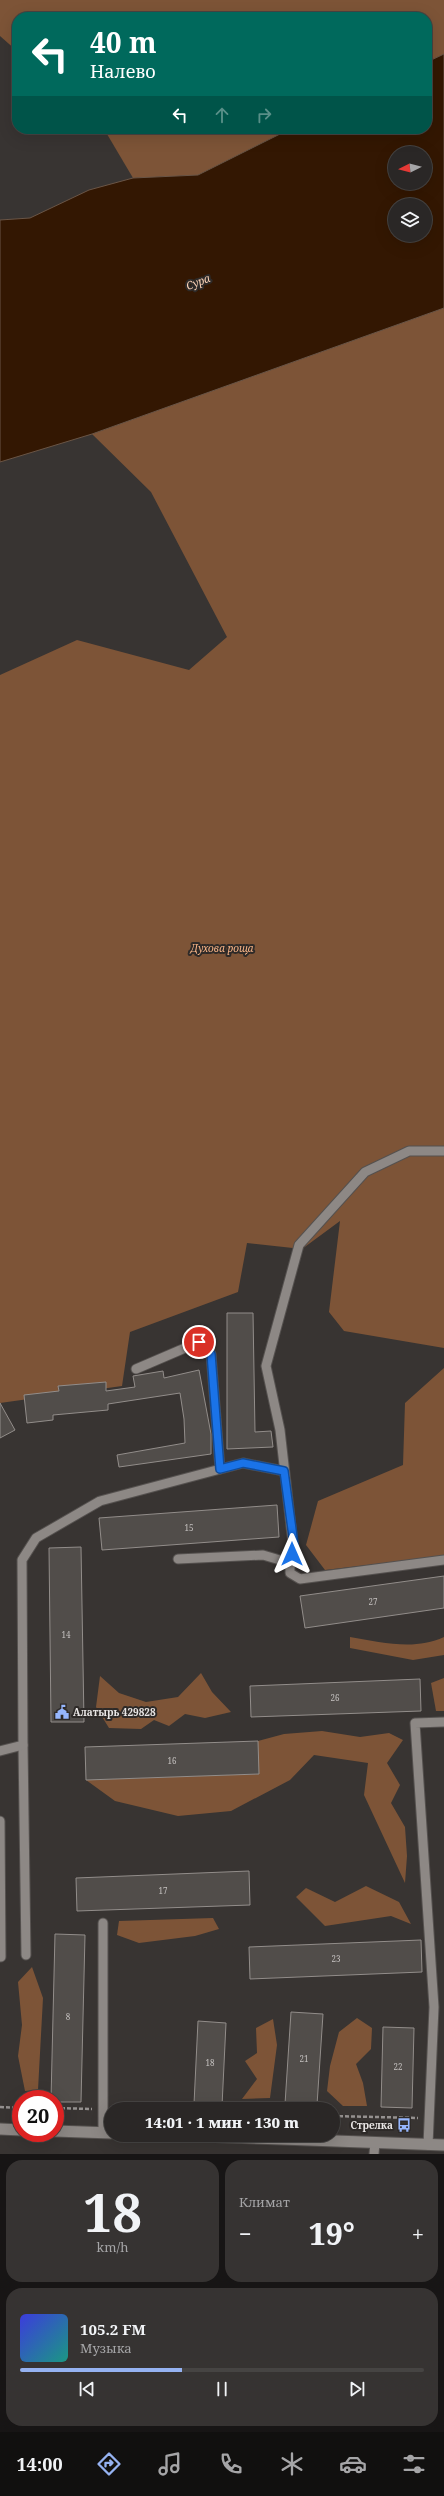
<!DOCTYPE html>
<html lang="ru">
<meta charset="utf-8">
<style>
:root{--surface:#2a2726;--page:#363332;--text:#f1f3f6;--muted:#a5a5a7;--line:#464443;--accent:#95b2f1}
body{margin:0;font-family:"Noto Serif",serif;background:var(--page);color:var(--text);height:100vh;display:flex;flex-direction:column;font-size:15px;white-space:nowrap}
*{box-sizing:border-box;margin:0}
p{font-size:13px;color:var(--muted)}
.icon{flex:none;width:22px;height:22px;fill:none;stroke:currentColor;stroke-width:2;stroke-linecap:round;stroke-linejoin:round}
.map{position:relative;height:2154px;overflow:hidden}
.panel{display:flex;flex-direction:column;gap:6px;padding:6px;background:#171515;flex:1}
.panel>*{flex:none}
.hud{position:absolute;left:12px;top:12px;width:420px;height:122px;border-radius:16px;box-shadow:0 4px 16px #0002,0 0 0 1px var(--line);background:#00695c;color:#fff;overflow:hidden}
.needle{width:26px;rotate:264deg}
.fabs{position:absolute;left:388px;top:146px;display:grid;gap:8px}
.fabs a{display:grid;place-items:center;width:44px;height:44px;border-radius:50%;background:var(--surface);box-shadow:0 4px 16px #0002,0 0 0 1px var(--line);font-size:20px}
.speed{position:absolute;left:12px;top:2090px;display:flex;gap:8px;font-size:20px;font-weight:700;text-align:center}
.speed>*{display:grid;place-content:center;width:52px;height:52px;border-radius:50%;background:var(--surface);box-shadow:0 4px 16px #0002,0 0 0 1px var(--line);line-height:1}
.speed .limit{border:6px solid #d22;background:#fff;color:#111}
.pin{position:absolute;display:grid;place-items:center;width:34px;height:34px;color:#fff;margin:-17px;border:2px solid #fff;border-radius:50%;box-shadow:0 1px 4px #0007}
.me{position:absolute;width:44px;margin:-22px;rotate:0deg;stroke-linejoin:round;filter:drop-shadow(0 0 3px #0008)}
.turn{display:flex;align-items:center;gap:14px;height:84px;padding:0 12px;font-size:18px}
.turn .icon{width:52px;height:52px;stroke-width:2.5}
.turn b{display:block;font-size:28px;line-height:34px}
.lanes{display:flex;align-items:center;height:38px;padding:0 12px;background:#0003;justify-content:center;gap:20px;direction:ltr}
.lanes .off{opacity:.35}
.big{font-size:30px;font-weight:800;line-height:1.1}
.panel .tile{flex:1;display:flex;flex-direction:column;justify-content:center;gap:6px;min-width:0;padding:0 14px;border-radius:16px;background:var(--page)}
.panel .dial{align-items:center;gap:0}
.dial b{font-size:52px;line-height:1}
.song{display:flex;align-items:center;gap:12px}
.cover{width:48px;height:48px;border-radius:6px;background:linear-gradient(135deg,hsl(240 70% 55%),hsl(170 70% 35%))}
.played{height:4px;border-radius:2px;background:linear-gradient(90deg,var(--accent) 40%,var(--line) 40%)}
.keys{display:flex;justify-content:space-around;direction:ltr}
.heat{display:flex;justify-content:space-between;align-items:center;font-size:22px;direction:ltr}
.panel .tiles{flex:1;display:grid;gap:6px;grid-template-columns:1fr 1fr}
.tile:last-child{grid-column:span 2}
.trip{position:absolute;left:104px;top:2102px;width:236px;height:40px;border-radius:20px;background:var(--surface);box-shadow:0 4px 16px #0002,0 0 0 1px var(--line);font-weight:800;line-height:40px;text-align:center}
.tabs{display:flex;height:64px;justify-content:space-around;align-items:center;background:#11100f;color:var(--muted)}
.tabs .icon{width:28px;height:28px}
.tabs .active{color:var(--accent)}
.tabs b{font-size:18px;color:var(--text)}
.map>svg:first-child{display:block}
.forest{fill:#7d5437}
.water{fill:#331702;stroke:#6a5546;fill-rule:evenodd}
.building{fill:#514d4a;stroke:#928d8a}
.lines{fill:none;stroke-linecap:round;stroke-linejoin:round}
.service-casing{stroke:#55514f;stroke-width:11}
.tertiary-casing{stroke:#55514f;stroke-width:13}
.path{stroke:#959190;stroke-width:2.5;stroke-dasharray:4 2;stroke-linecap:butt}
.service{stroke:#8d8885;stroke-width:9}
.tertiary{stroke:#8d8885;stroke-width:11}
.route-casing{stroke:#114b97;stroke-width:10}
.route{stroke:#1a73e8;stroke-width:7}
.labels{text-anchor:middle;stroke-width:4;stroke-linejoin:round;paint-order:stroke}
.number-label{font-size:8px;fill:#c4c0bf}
.park-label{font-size:10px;font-style:italic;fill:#fab688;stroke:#2e2a28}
.poi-label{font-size:10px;font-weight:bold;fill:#eae7e6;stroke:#2e2a28;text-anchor:start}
.water-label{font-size:11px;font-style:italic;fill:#fcd3b7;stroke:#2e2a28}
</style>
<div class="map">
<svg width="444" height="2154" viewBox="0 0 444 2154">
<rect width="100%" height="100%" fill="#383432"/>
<g class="forest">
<polygon points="0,0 444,0 444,54 427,62 427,17 17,17 17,51 0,36"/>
<polygon points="104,129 290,129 198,175 133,178"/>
<polygon points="444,308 444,1348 344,1331 329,1312 340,1221 302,1249 247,1243 238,1292 130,1332 122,1386 0,1403 0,675 77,640 189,670 227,637 151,492 92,434"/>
<polygon points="444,1368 444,1556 325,1570 306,1545 318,1501 403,1465 405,1403"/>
<path d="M350,1637c31,5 64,14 94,0v18l-31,5 -63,-12z"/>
<polygon points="201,1673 212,1692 231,1712 205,1718 185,1714 169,1726 154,1720 141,1729 109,1728 96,1707 100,1676 119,1693 146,1702 178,1697"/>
<polygon points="444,1678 444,1711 436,1711 431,1683"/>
<polygon points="322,1731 360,1737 389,1733 403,1740 387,1763 400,1785 391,1803 405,1827 407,1856 405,1883 364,1795 368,1763 314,1755 290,1780 231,1811 178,1816 115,1801 86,1780 258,1774 258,1741 284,1734"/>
<polygon points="366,1886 399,1902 411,1924 391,1916 325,1926 296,1897 306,1888 335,1902"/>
<polygon points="213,1918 219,1929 195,1936 139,1943 117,1935 119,1921"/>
<polygon points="32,1967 43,1998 38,2090 25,2091 18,2056 22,2025 18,1982"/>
<polygon points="357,2018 372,2028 371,2049 356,2064 363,2083 367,2106 343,2106 327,2091 330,2066 339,2032"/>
<polygon points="273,2019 277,2045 270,2098 242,2099 257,2079 245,2061 257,2053 256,2028"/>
</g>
<path class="water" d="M444,54v254l-352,126 -92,28v-242l30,-2 59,-28 44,-12 65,-3 92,-46h137v-67zM395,153h30v30h-30zM395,205h30v30h-30z"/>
<g class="building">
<polygon points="227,1313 253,1313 255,1432 271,1431 273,1447 227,1449"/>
<polygon points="199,1370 211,1434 211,1454 119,1467 117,1455 185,1443 184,1419 180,1393 108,1404 108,1410 53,1415 53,1420 27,1423 24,1395 59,1391 58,1386 106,1382 106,1391 135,1387 133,1376 163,1371 164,1378"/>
<polygon points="0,1403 15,1430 0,1438"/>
<polygon points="277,1505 279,1537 102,1550 99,1518"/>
<polygon points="81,1547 84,1722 51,1722 49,1548"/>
<polygon points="444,1576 444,1608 305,1628 300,1596"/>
<polygon points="420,1679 421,1711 251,1717 250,1686"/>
<polygon points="258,1741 259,1774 86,1780 85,1747"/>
<polygon points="249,1871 250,1905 77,1911 76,1878"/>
<polygon points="55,1934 85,1935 81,2102 55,2102 55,2099 51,2099"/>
<polygon points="421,1940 422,1972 250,1979 249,1947"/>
<polygon points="291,2012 323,2014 317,2105 285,2104"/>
<polygon points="198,2021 226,2023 222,2106 194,2104"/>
<polygon points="383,2027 414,2028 412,2108 381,2107"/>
</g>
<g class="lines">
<defs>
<g id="service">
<polyline points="136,1369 199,1342 211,1354 220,1469"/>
<polyline points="178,1559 263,1555 290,1563 293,1544 280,1430 266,1366 299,1245 365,1172 409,1151 444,1151"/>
<polyline points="290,1563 290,1573 300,1579 444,1560"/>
<polyline points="23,1745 26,1955"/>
<polyline points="0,1751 23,1745 22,1560 36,1538 100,1501 243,1463 284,1471"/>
<polyline points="0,1821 1,1957"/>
<polyline points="103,2132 103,1923"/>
<polyline points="428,2145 434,2007 415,1723 444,1722"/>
<polyline points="374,2154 375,2143"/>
</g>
<g id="tertiary">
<polyline points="0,2129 21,2130"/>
<polyline points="55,2131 111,2133"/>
<polyline points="174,2135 444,2145"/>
</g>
</defs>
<use href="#service" class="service-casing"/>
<use href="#tertiary" class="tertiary-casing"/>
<g class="path">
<polyline points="0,2107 21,2108"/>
<polyline points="55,2108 92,2109"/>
<polyline points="333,2116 418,2118"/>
</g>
<use href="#service" class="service"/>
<use href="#tertiary" class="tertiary"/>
</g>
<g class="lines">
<defs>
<polyline id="route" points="199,1342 211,1354 220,1469 243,1463 284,1471 294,1544 292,1554"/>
</defs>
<use href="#route" class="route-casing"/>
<use href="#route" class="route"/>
</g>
<defs>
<symbol id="civic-bare" viewBox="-9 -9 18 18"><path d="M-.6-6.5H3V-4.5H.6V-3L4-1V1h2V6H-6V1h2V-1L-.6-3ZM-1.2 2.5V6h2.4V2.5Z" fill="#96b6fd" stroke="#2e2a28" stroke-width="2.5" paint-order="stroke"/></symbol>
<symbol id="bus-bare" viewBox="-9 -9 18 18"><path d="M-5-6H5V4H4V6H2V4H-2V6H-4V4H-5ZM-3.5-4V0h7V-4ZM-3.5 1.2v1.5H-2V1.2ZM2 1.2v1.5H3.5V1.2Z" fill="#96b6fd" stroke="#2e2a28" stroke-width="2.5" paint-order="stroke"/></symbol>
</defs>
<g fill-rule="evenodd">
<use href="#civic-bare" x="52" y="1702" width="20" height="20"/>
<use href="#bus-bare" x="394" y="2115" width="20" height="20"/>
</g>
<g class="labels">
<g class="number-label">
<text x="189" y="1531">15</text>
<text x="373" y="1605">27</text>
<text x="66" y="1638">14</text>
<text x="335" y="1701">26</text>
<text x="172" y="1764">16</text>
<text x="163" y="1894">17</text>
<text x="336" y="1962">23</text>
<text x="68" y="2020">8</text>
<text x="304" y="2062">21</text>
<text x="210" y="2066">18</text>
<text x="398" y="2070">22</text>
</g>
<g class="park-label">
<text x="222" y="952">Духова роща</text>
</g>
<g class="poi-label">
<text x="73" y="1716">Алатырь 429828</text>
<text x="393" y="2129" text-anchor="end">Стрелка</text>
</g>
<g class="water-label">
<text transform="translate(198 282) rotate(-21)" y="4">Сура</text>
</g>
</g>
</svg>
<div class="fabs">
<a><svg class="needle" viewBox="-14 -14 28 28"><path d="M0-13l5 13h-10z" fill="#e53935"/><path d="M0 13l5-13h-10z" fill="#a5a5a7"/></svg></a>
<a><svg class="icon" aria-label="layers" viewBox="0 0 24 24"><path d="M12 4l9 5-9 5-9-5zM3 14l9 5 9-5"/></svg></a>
</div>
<div class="speed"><div class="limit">20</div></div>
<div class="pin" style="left:199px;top:1342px;background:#d93025"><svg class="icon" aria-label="arrive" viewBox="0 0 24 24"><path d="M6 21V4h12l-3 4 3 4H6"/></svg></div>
<svg class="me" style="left:292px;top:1554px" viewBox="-20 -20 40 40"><path d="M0-17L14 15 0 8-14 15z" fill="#1a73e8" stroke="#fff" stroke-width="4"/></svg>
<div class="trip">14:01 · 1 мин · 130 m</div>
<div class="hud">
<div class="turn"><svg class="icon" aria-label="left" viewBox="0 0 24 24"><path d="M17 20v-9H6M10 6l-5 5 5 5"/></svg><div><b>40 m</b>Налево</div></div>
<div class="lanes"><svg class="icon" aria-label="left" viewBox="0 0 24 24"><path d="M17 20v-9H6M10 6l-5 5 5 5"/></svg><svg class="icon off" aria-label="ahead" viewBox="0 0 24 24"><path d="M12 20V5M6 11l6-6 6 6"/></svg><svg class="icon off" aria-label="right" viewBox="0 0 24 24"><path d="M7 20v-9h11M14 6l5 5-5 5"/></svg></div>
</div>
</div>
<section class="panel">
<div class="tiles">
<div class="tile dial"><b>18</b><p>km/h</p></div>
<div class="tile"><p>Климат</p>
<div class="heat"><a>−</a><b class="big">19°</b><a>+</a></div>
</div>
<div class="tile">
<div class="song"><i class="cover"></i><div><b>105.2 FM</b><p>Музыка</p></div></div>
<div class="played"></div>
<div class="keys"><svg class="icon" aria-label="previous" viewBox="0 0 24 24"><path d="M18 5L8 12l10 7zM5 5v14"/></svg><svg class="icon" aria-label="pause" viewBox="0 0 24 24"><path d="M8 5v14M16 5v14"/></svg><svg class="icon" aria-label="next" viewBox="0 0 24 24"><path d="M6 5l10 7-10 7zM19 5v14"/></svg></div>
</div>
</div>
</section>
<nav class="tabs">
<b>14:00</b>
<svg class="icon active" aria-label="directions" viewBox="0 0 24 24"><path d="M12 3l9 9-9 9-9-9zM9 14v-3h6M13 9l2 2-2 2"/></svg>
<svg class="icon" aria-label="music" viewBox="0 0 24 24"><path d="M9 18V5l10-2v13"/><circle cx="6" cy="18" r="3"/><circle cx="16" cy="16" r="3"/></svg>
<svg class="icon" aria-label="phone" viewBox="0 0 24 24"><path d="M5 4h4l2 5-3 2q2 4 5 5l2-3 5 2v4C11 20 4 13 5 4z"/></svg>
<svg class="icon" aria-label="climate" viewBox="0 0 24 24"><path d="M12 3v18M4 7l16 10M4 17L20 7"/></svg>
<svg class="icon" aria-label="car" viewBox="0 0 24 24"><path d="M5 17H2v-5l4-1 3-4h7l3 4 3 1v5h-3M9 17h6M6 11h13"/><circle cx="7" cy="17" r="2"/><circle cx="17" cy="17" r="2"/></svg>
<svg class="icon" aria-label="filters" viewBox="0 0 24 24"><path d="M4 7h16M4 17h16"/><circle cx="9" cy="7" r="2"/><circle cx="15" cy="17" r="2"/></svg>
</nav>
